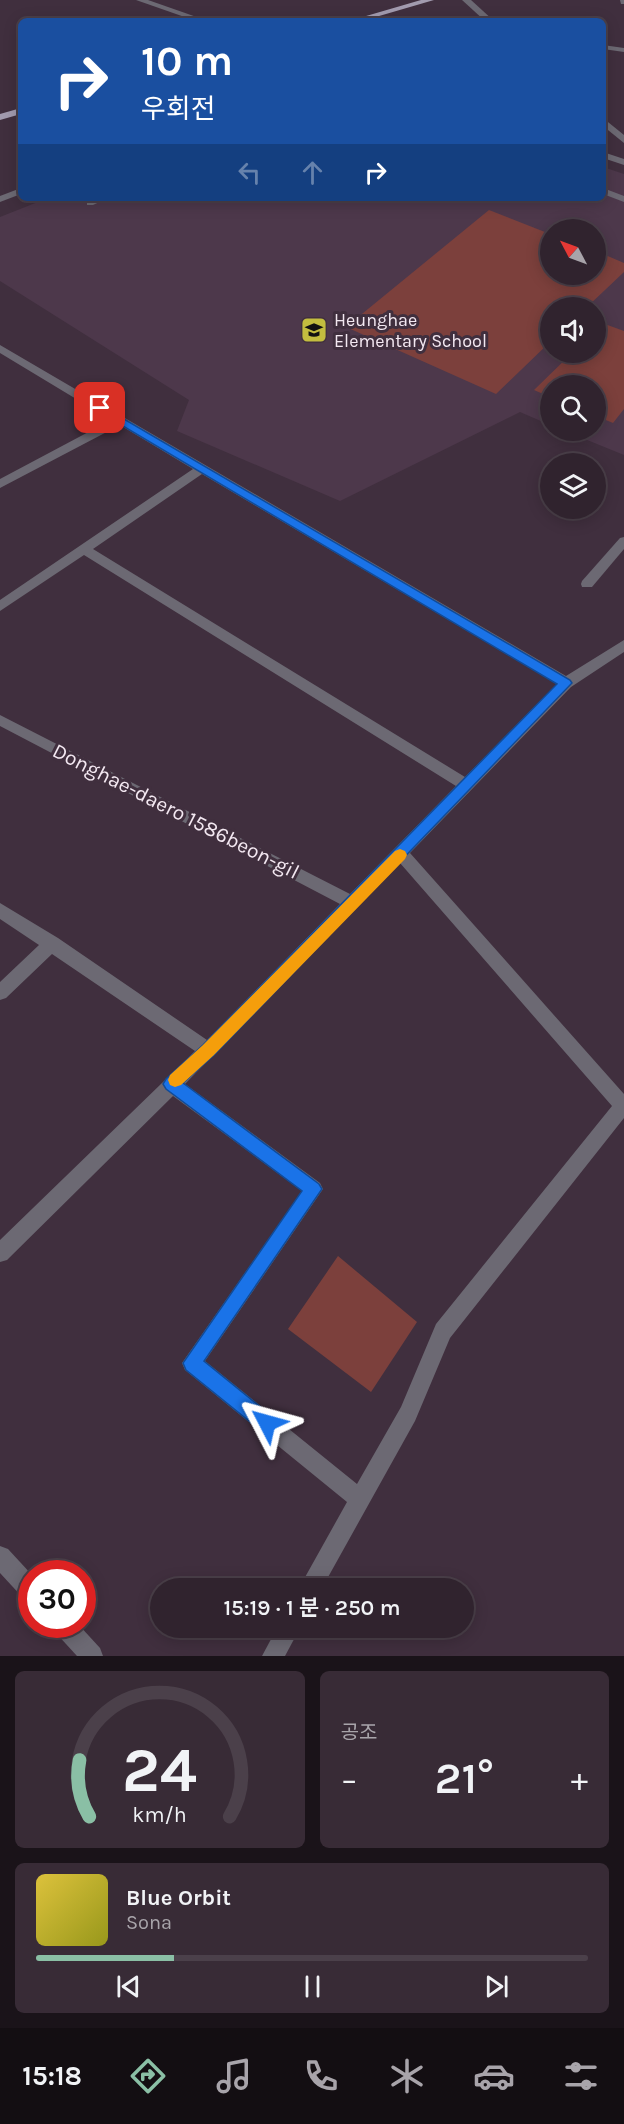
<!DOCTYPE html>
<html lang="ko">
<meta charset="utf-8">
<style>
:root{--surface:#30232e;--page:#382b36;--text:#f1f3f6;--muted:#a8a4aa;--line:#4b404a;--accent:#8abfa5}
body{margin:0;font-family:Karla,"Noto Sans KR",sans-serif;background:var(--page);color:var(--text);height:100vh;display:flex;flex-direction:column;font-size:22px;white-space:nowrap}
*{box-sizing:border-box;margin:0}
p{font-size:20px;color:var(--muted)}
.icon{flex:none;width:33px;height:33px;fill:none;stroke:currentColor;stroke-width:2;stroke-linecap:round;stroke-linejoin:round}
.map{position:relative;height:1656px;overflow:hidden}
.sheet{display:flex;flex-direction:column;gap:15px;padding:15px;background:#1a1319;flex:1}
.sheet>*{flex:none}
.top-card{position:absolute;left:18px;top:18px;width:588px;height:183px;border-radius:9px;box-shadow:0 3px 15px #0003,0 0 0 2px var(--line);background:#1a4fa0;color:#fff;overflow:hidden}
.needle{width:39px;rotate:311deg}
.fabs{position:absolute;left:540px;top:219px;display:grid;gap:12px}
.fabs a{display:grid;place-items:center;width:66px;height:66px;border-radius:50%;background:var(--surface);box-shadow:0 3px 15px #0003,0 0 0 2px var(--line);font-size:30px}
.speed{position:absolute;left:18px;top:1560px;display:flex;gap:12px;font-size:30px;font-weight:700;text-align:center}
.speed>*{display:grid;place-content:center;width:78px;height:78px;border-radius:50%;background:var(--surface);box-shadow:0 3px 15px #0003,0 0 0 2px var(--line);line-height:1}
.speed .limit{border:9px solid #d22;background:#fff;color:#111}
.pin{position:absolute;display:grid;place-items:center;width:51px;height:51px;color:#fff;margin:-26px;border-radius:12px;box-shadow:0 3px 9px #0006}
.me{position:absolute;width:66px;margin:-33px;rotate:309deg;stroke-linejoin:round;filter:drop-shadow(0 0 4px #0008)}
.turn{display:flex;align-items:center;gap:21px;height:126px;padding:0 24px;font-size:27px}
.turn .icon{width:78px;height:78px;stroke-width:2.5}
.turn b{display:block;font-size:42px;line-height:51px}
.lanes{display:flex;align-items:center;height:57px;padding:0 24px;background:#0003;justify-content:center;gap:30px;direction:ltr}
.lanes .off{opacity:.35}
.big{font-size:45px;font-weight:600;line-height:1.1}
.sheet .card{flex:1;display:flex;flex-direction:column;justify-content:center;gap:9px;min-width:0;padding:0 21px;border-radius:9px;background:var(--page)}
.sheet .dial{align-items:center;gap:0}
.dial svg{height:156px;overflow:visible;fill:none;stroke:var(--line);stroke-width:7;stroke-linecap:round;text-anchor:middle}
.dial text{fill:var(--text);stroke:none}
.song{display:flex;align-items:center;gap:18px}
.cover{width:72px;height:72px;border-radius:9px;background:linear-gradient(135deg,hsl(50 70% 55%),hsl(60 70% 35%))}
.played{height:6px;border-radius:3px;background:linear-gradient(90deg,var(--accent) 25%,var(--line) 25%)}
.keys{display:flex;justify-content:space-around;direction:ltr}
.heat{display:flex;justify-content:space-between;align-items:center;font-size:33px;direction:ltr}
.sheet .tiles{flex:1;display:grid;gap:15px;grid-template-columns:1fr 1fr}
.card:last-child{grid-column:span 2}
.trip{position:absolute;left:150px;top:1578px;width:324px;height:60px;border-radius:30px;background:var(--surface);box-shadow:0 3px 15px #0003,0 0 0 2px var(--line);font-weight:600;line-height:60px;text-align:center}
.tabs{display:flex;height:96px;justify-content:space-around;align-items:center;background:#130e12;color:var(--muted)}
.tabs .icon{width:42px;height:42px}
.tabs .on{color:var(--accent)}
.tabs b{font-size:27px;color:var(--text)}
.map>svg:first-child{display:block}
.built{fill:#4d384b;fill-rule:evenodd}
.green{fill:#7c403c}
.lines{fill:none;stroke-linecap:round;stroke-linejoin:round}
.minor{fill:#6c6973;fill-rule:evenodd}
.major{fill:#a29baf;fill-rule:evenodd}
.route{fill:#1a73e8;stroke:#114b97;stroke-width:1.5}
.slow{fill:#f59e0b}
.labels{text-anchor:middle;stroke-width:6;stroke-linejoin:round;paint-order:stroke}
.far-poi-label{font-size:18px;fill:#f3e8f1;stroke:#402f3e;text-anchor:start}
.street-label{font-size:21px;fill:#f3e8f1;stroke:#402f3e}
</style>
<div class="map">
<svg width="624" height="1656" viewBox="0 0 624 1656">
<rect width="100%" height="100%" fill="#402f3e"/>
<path class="built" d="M603,167l21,7v281l-59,-24 31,-1v-44h-46v39l-30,-13 -180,89 -163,-70 12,-31 -189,-119v-64l48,-19h555zM550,230h46v44h-46zM550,308h46v44h-46z"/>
<g class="green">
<polygon points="489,210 550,234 550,274 596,274 596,251 624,263 624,272 587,307 550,308 550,342 496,394 346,327"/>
<polygon points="602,323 624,331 624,409 613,423 596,416 596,386 550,386 550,397 534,390 572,353 596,352 596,329"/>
<polygon points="338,1256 417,1322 371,1392 288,1329"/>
</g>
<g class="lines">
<g class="minor">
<polygon points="136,0 148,0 208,21 196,21"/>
<polygon points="462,0 471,0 494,21 485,21"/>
<polygon points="620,0 624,0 624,4 621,4"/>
<polygon points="603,45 624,48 624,52 603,49"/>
<polygon points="603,118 624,135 624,143 603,126"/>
<polygon points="603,152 624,159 624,165 603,158"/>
<polygon points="21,188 21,194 0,202 0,196"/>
<polygon points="603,188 624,196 624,202 603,194"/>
<polygon points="94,198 108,198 93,205 87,205 87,201"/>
<path d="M0,345l566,331 58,-36v12l-53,35 -161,166 214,241v24l-174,220 -35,83 -93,167h-23l48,-86 -162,-132 -3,-7 120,-172 -129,-95 -166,164 -7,2v-22l195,-189 -143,-97 -46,44 -6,2v-18l39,-37 -39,-26v-16l58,35 149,102 133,-136 -340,-178v-11l350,179 106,-108 -372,-231 -84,56v-11l193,-131 -73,-44 -120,63v-9l111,-59 -111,-67zM202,474l355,210 -92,93 -372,-228zM400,863l212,243 -176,218 -35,83 -44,77 -152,-123 118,-172 -3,-6 -135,-99z"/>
<polygon points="624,537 624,549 592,587 582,587 581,584 582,581 620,538"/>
<polygon points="0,1546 8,1549 32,1575 32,1602 24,1599 0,1573"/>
<polygon points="52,1624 78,1624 100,1648 103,1656 77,1656 55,1632"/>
<polygon points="277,1628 300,1628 285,1656 262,1656"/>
</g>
<g class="major">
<polygon points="421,0 434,0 362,21 349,21"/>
<polygon points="21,108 21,114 0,120 0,114"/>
</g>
</g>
<polygon class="route" points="100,405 570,680 572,683 214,1055 183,1083 319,1184 322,1189 204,1361 273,1417 276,1423 273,1430 267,1433 260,1430 186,1370 183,1363 302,1191 166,1089 163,1084 166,1079 203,1045 557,684 96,410 96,406"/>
<polygon class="slow" points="400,849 405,851 407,855 405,859 214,1055 181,1085 175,1087 170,1085 168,1080 170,1075 203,1045 395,851"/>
<defs>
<symbol id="school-square" viewBox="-11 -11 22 22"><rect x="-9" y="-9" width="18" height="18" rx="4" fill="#c3bd3f" stroke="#402f3e"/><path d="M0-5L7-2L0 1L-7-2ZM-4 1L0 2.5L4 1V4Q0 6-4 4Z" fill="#111"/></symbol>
</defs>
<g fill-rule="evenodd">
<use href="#school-square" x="299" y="315" width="30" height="30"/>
</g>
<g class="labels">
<g class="far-poi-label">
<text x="334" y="326">Heunghae<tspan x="334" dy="21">Elementary School</tspan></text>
</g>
<g class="street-label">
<text transform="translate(176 811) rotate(27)" y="7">Donghae-daero 1586beon-gil</text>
</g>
</g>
</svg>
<div class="fabs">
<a><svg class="needle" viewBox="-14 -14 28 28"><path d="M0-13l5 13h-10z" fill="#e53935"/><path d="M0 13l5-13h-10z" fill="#a8a4aa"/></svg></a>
<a><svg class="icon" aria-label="sound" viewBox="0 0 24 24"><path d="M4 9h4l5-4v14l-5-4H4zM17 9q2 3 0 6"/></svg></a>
<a><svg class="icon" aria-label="search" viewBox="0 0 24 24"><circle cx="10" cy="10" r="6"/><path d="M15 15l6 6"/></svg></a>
<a><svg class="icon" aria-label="layers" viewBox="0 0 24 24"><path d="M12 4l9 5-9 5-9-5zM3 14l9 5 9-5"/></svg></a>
</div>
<div class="speed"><div class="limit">30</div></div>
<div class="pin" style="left:100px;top:408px;background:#d93025"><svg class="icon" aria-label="arrive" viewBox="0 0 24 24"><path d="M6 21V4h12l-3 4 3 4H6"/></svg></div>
<svg class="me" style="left:267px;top:1423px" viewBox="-20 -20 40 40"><path d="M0-17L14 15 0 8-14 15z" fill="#1a73e8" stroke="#fff" stroke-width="4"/></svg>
<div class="trip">15:19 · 1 분 · 250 m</div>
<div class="top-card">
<div class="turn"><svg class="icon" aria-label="right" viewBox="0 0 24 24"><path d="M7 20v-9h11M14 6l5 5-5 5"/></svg><div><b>10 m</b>우회전</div></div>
<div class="lanes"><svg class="icon off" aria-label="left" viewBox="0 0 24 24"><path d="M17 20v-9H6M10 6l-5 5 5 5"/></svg><svg class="icon off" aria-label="ahead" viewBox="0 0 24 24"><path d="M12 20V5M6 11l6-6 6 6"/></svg><svg class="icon" aria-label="right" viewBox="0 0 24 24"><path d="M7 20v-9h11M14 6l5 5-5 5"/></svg></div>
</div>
</div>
<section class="sheet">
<div class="tiles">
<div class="card dial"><svg viewBox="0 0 100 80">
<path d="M14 69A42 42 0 1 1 86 69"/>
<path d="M14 69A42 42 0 0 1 9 40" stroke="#8abfa5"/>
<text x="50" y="56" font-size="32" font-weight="700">24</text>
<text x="50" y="72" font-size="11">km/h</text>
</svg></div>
<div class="card"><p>공조</p>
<div class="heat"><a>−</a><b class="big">21°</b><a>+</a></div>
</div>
<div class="card">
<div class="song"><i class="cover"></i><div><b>Blue Orbit</b><p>Sona</p></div></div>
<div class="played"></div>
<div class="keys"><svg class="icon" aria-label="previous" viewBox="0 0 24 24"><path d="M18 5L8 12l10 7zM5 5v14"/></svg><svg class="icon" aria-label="pause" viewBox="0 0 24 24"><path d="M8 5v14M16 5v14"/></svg><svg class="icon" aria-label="next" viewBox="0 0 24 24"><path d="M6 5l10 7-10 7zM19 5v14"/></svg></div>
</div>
</div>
</section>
<nav class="tabs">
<b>15:18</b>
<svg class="icon on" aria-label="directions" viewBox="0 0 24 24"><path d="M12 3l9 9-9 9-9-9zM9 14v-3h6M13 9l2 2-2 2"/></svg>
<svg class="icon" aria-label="music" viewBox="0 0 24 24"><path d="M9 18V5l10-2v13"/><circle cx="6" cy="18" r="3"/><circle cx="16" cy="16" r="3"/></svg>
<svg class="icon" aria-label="phone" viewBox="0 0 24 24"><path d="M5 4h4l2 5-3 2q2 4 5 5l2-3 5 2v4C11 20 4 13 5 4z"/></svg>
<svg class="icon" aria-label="climate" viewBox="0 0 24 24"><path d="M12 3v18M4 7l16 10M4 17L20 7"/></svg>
<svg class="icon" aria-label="car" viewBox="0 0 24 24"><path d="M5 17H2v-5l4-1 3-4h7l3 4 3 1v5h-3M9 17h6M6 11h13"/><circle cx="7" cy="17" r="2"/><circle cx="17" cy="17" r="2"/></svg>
<svg class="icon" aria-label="filters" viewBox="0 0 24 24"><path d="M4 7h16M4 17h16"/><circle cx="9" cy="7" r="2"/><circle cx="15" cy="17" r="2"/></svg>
</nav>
